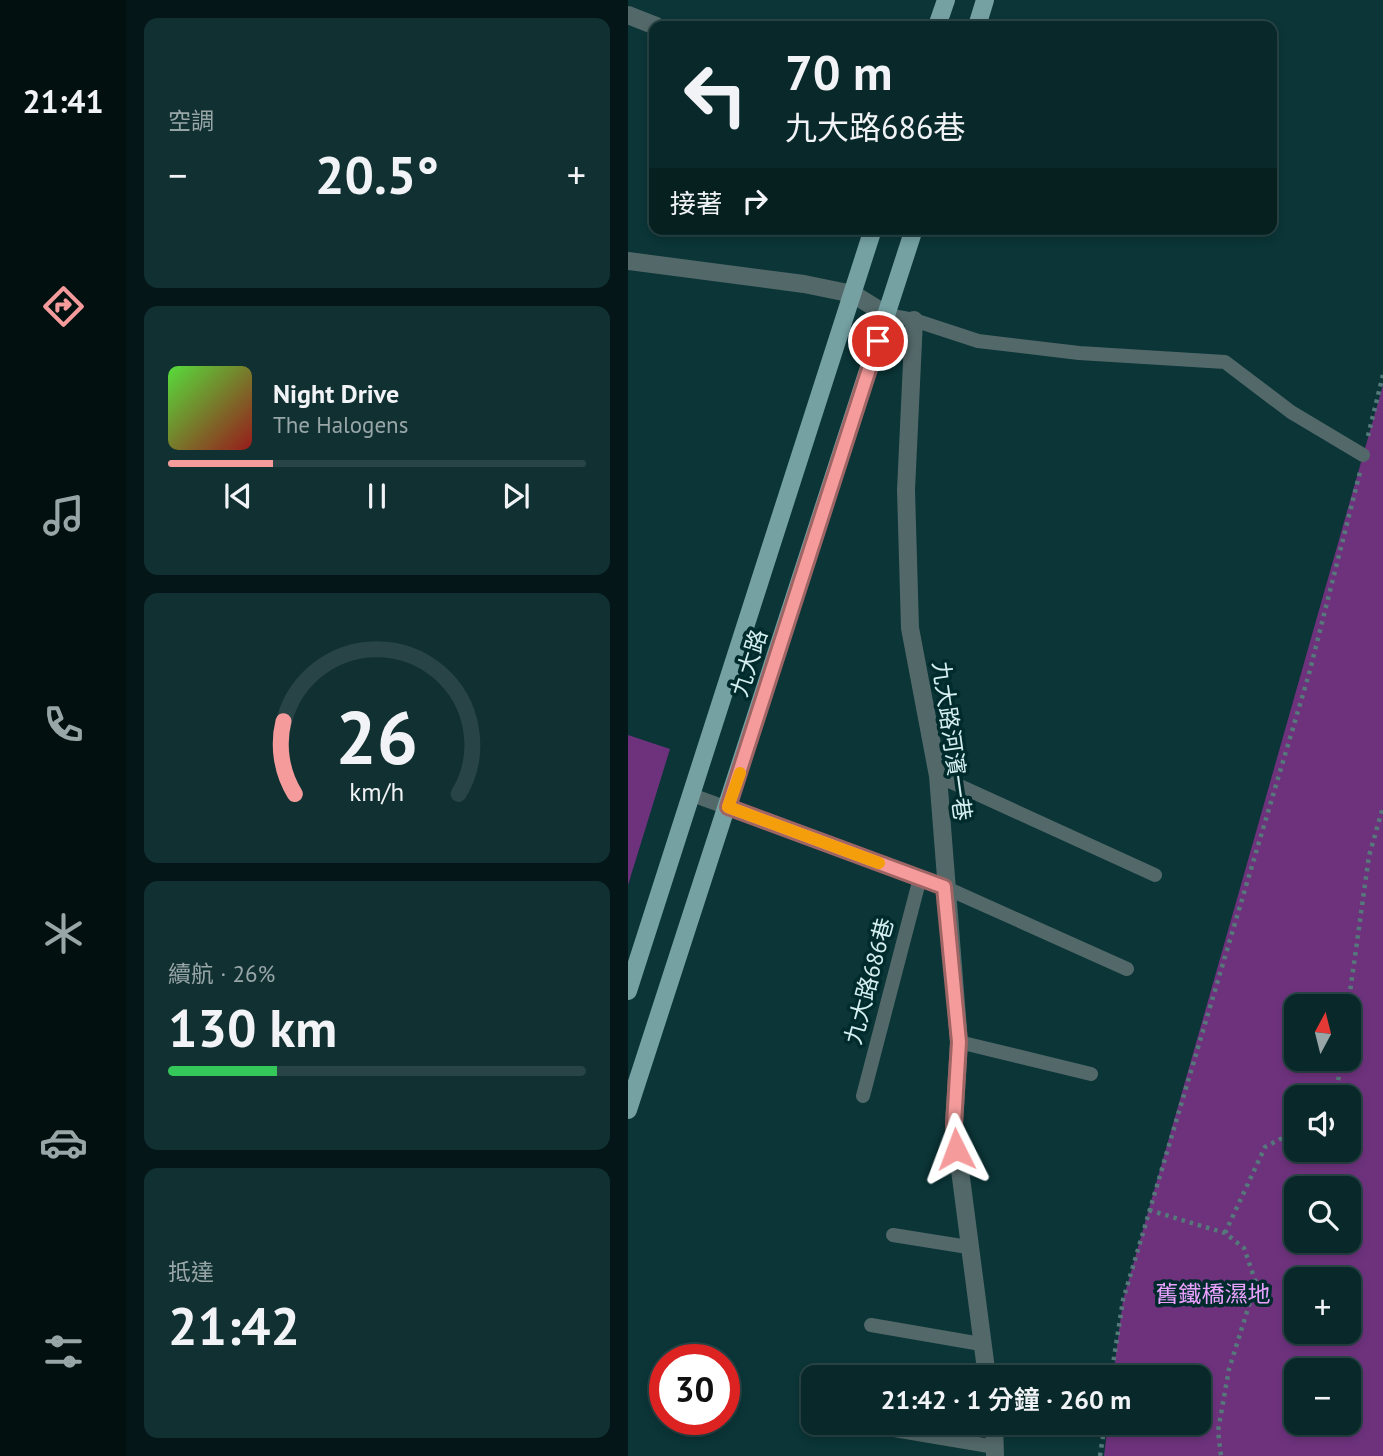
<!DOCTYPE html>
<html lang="zh-TW">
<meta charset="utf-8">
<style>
:root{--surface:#082829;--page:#113031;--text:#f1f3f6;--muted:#98a6a8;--line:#294446;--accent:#f59b9b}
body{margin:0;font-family:"PT Sans","Noto Sans TC",sans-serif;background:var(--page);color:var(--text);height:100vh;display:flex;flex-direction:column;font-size:26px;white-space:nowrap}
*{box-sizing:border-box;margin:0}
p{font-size:23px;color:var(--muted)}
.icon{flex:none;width:38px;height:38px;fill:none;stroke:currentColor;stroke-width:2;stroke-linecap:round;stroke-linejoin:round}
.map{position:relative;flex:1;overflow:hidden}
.details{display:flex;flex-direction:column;gap:18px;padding:18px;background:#041617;width:502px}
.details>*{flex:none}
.banner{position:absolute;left:21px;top:21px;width:628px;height:214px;border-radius:14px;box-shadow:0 4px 10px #0003,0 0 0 2px var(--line);background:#082829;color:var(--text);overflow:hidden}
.needle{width:46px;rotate:7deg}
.controls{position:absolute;left:656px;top:994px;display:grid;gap:14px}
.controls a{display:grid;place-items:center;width:77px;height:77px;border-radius:14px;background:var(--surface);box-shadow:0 4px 10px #0003,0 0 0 2px var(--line);font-size:35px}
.speed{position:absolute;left:21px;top:1344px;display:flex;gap:14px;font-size:35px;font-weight:700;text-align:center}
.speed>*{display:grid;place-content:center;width:91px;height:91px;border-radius:50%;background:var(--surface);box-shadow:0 4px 10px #0003,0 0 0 2px var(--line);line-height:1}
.speed .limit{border:10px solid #d22;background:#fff;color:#111}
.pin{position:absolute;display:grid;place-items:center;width:60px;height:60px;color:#fff;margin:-30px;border:4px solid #fff;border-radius:50%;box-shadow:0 2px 7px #0007}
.me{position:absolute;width:77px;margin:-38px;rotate:357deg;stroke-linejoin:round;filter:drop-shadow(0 0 5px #0008)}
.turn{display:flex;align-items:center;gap:24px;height:147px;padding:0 21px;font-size:32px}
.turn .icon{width:91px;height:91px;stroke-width:2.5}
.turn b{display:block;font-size:49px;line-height:60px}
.then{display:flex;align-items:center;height:66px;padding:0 21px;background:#0003;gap:14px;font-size:26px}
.big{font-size:52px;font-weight:600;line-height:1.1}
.details .widget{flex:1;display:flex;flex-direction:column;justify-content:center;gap:10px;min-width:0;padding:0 24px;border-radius:14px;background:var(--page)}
.details .dial{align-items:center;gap:0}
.dial svg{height:182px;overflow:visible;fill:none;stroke:var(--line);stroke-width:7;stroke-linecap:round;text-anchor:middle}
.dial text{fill:var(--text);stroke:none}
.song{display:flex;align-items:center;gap:21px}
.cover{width:84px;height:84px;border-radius:10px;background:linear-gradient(135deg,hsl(110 70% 55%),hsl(0 70% 35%))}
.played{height:7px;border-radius:4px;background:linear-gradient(90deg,var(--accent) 25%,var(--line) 25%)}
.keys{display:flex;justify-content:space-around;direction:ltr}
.heat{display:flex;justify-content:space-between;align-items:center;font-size:38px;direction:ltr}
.charge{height:10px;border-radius:5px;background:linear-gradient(90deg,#34c759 26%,var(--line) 0)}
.trip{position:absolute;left:173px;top:1365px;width:410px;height:70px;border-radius:14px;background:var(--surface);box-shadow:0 4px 10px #0003,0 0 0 2px var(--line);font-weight:600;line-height:70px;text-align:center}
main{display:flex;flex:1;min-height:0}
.tab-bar{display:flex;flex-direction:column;width:126px;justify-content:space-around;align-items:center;background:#031010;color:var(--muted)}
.tab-bar .icon{width:49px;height:49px}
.tab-bar .active{color:var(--accent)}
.tab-bar b{font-size:32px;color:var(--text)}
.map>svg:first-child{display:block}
.green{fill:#6e327d;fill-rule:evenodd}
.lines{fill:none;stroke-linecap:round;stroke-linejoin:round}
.path{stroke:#55797b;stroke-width:4.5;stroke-dasharray:3.5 5;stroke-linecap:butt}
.service{stroke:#536869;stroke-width:14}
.minor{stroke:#536869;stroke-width:18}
.tertiary{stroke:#536869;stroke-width:18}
.primary{stroke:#75a1a3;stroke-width:18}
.route-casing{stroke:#9f6565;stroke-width:18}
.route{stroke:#f59b9b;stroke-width:12}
.slow{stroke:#f59e0b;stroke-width:12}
.labels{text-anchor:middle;stroke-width:7;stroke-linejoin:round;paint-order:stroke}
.street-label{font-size:23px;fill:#d5eff0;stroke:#002b2d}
.park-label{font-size:23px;fill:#eba1fe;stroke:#002b2d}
</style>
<main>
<nav class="tab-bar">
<b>21:41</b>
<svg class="icon active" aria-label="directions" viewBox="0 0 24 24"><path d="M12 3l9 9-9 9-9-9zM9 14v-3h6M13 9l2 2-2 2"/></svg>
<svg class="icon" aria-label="music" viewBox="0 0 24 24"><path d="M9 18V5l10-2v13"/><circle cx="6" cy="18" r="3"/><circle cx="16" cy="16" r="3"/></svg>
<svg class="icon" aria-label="phone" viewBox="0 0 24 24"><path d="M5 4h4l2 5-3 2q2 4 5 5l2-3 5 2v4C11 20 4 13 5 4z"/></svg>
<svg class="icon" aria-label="climate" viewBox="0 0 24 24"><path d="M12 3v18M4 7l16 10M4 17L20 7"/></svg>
<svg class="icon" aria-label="car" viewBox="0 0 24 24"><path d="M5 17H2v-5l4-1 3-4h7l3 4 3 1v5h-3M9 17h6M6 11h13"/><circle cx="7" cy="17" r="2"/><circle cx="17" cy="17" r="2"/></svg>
<svg class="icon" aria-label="filters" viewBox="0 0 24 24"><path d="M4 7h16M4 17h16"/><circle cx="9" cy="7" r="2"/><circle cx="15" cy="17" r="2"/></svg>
</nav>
<section class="details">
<div class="widget"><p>空調</p>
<div class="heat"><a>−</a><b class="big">20.5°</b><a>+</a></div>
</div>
<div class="widget">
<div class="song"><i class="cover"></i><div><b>Night Drive</b><p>The Halogens</p></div></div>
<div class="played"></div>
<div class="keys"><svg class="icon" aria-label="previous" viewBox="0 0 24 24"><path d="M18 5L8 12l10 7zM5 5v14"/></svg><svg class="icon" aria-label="pause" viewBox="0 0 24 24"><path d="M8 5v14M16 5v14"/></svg><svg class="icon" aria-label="next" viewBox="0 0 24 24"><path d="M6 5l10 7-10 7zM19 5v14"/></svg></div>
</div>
<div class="widget dial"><svg viewBox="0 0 100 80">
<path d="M14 69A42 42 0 1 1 86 69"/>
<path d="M14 69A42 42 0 0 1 9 37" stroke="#f59b9b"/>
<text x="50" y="56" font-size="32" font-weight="700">26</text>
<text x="50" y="72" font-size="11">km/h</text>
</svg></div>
<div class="widget"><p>續航 · 26%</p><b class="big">130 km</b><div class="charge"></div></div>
<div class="widget"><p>抵達</p><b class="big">21:42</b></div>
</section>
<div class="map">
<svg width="755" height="1456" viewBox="0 0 755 1456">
<rect width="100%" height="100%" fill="#0b3537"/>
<g class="green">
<path d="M755,385v1071h-279l4,-33h90v-46h-85l10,-77zM668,1006h53v53h-53zM668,1097h53v53h-53zM668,1188h53v53h-53zM668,1279h53v53h-53zM668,1370h53v53h-53z"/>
<polygon points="0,735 42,749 0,885"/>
</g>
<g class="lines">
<g class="path">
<polyline points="740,436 755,375"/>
<polyline points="720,1006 741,856 755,807"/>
<polyline points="708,1097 713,1059"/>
<polyline points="521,1210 597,1233 616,1248 628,1283 601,1369 590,1431 593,1456"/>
<polyline points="597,1233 637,1147 668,1131"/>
<polyline points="483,1377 495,1300 681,674 732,472"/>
<polyline points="472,1456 477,1423"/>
</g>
<g class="service">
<polyline points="259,315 286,320 350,341 451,353 597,362 663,412 735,455"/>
<polyline points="310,776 527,875"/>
<polyline points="64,795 316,887 499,969"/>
<polyline points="331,1042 463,1074"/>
<polyline points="235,1096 292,878"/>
<polyline points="265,1235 340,1247"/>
<polyline points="243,1325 353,1344"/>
<polyline points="225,1423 367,1447"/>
</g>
<g class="minor">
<polyline points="0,261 176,284 225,294 259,315"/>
<polyline points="286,320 278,490 282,628 310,776 331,1042 326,1124 359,1377"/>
<polyline points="366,1423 367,1456"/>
</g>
<polyline class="tertiary" points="0,15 28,26"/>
<g class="primary">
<polyline points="309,26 318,0"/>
<polyline points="349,26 357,0"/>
<polyline points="0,991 245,229"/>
<polyline points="0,1110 286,229"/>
</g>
</g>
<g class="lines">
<defs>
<polyline id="route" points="250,341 100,807 316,887 331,1042 326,1124 328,1149"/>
</defs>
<use href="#route" class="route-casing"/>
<use href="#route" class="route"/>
<polyline class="slow" points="112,773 100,807 251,863"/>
</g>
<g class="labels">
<g class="street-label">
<text transform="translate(121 663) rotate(-72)" y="8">九大路</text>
<text transform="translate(324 741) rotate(82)" y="8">九大路河濱一巷</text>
<text transform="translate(241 981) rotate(-75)" y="8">九大路686巷</text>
</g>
<g class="park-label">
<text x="585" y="1302">舊鐵橋濕地</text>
</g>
</g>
</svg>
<div class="controls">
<a><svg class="needle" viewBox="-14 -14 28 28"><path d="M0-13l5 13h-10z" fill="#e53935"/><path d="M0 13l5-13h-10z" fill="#98a6a8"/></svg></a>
<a><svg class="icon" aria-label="sound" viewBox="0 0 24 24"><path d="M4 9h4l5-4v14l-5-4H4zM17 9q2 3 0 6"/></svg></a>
<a><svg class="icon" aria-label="search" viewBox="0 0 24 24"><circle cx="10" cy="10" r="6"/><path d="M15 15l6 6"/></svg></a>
<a>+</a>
<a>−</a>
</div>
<div class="speed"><div class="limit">30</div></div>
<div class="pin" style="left:250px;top:341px;background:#d93025"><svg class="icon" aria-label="arrive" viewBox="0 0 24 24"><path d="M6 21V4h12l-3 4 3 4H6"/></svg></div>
<svg class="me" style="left:328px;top:1149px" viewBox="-20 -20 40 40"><path d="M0-17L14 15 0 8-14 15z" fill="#f59b9b" stroke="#fff" stroke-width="4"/></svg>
<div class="trip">21:42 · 1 分鐘 · 260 m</div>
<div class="banner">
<div class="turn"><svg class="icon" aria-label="left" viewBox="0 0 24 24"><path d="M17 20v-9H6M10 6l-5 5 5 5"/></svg><div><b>70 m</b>九大路686巷</div></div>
<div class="then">接著<svg class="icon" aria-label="right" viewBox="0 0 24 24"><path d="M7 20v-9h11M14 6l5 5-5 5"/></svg></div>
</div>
</div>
</main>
